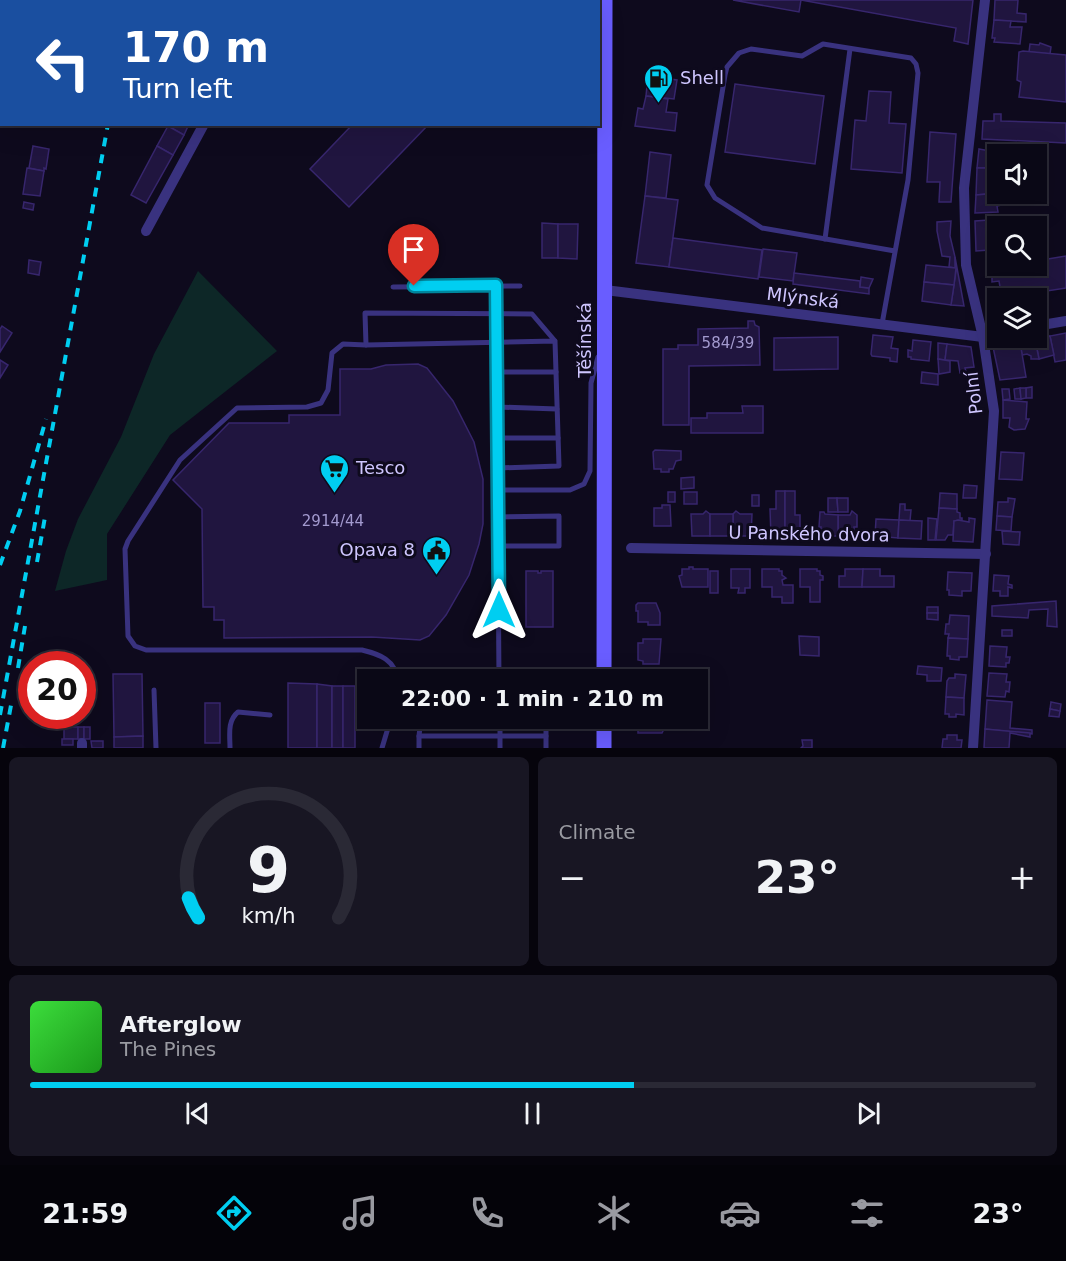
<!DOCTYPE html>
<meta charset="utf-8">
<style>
:root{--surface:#0a0816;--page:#181623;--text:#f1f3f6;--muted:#999aa1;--line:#2a2935;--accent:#00cef1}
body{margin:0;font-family:"DejaVu Sans",sans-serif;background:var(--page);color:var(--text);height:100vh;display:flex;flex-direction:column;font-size:22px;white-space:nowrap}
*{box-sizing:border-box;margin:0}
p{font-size:20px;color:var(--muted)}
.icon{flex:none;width:33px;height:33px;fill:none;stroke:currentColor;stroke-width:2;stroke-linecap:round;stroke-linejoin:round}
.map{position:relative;height:748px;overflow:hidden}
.side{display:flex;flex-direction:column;gap:9px;padding:9px;background:#06040c;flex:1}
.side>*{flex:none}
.top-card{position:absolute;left:0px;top:0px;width:600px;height:126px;box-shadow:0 6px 24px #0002,0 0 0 2px var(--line);background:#1a4fa0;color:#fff;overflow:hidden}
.tools{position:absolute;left:987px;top:144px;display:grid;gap:12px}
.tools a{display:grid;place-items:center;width:60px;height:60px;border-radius:0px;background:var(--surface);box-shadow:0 6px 24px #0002,0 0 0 2px var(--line);font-size:30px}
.speed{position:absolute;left:18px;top:651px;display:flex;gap:12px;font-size:30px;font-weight:700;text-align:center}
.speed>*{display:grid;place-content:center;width:78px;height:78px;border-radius:50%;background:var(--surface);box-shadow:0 6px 24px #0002,0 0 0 2px var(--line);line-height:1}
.speed .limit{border:9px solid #d22;background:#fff;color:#111}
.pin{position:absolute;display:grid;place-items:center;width:51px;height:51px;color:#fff;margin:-62px -26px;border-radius:50% 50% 50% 0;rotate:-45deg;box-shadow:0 0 6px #0007}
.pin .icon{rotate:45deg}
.me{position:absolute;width:66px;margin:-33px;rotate:0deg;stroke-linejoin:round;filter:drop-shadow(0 0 4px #0008)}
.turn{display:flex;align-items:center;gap:21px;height:126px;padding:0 24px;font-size:27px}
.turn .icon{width:78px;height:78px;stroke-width:2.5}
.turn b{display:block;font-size:42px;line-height:51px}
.big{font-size:45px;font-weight:700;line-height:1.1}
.side .widget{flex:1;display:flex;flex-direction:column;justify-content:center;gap:9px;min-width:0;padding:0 21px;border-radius:9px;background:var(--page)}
.side .dial{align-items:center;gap:0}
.dial svg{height:156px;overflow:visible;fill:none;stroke:var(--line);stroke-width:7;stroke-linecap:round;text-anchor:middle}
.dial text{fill:var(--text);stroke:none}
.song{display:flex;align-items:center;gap:18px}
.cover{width:72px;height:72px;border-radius:9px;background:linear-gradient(135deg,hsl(120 70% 55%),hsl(120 70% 35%))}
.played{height:6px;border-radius:3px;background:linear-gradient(90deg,var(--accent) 60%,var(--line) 60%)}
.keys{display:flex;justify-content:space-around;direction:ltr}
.heat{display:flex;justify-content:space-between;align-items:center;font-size:33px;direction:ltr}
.side .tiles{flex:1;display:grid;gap:9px;grid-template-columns:1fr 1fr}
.widget:last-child{grid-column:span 2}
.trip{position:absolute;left:357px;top:669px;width:351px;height:60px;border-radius:0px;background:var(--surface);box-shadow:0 6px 24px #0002,0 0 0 2px var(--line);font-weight:700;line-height:60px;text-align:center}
.menu{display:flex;height:96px;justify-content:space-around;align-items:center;background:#040309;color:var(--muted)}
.menu .icon{width:42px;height:42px}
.menu .active{color:var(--accent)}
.menu b{font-size:27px;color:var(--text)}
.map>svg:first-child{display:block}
.green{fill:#0d2727}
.building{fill:#20153f;stroke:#37266d;stroke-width:1.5}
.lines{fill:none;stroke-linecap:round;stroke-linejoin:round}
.lane{stroke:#39327f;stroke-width:5}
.street{stroke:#39327f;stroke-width:10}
.secondary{stroke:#695dff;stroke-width:15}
.rail{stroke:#00cef1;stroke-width:4;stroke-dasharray:9 8;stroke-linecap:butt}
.route-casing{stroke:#00869d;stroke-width:15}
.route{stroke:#00cef1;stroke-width:10}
.labels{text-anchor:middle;stroke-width:6;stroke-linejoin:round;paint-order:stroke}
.number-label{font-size:15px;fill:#a39acf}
.poi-label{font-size:18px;fill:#cfc6ff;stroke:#0e0a1d;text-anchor:start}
.street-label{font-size:18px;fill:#cfc6ff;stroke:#0e0a1d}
</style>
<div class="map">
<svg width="1066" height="748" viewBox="0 0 1066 748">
<rect width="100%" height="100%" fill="#0e0a1d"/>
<polygon class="green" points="198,271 277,351 170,435 107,534 107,580 55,591 66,551 78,519 121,437 154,354"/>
<g class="building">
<polygon points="733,0 973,0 968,44 954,41 956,28 801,0 799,12"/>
<polygon points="995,0 1018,0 1017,13 1026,14 1026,22 994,20"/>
<polygon points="994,20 1011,21 1010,27 1022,27 1020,44 994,42 995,38 992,38"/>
<polygon points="1040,43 1051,47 1050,54 1029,52 1030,44 1039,45"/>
<polygon points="1023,51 1066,55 1066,102 1019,97 1021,82 1017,80 1019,52"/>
<polygon points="648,76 677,80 674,99 646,96"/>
<polygon points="735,84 824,96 815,164 725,152"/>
<polygon points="869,91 891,92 889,123 906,124 902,173 851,169 855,120 866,121"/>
<polygon points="646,96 668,99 666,112 677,113 675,131 635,126 638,108 643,109"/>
<polygon points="994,114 1001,114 1001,121 1066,123 1066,143 982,139 983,121 994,121"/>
<polygon points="169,124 189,124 184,135 168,126"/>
<polygon points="353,124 429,124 349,207 310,169"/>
<polygon points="168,126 184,135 173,155 157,146"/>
<polygon points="930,132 956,134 951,202 939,202 940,182 927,182"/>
<polygon points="33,146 49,149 46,169 44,168 44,171 29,168"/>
<polygon points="157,146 173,155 146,203 131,195"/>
<polygon points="979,149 990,151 991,149 1002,152 1002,154 998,154 998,168 977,168"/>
<polygon points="650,152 671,155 666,198 645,196"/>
<polygon points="27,168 44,171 40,196 23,194"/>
<polygon points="977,168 998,168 998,193 976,195"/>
<polygon points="998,193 1001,194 1002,205 997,206 998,212 975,213 976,195"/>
<polygon points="645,196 678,200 669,267 636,263"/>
<polygon points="24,202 34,204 33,210 23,208"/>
<polygon points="989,220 992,246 988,246 989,250 976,251 975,221"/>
<polygon points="951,221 950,236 955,257 955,268 949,267 950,257 942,256 937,231 937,222"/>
<polygon points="542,223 558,224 558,258 542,258"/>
<polygon points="558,224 578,224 577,259 558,258"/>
<polygon points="673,238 762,250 758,279 669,267"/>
<polygon points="763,249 797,253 793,281 759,277"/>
<polygon points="1066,256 1066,288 1002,298 999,281 992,282 992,277 988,277 986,266 996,264 997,268 1036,266 1036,261"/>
<polygon points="955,257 964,306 951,305 956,271"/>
<polygon points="29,260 41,262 39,275 28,273"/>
<polygon points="926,265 956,268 954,285 924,282"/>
<polygon points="794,273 860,281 860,287 869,288 869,294 793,284"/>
<polygon points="861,277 873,279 869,288 860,287"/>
<polygon points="924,282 954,285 951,305 922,301"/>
<polygon points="748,321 754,321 755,325 759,327 760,365 689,366 689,425 663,425 663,349 678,349 678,345 698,345 698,329 748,328"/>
<polygon points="2,326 12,333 0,352 0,329"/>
<polygon points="1066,333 1066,360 1055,362 1050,336"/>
<polygon points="873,335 893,337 891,348 898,349 897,362 890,361 890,358 872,356 871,354"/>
<polygon points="1050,336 1054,355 1039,359 1035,339"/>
<polygon points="838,337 838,369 774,370 774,338"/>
<polygon points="1035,339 1039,359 1031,359 1031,356 1027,354 1022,355 1020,342"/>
<polygon points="913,340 931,342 929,361 911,359 911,357 908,357 908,350 912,351"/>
<polygon points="1020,342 1026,377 1000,380 993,347"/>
<polygon points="938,343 947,344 945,360 938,359"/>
<polygon points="947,344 971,347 974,367 965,368 966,372 960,373 958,361 945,360"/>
<polygon points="938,359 950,361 950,372 939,374"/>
<polygon points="0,360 8,365 0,378"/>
<polygon points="418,364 427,368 453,401 474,442 483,479 483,524 479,544 469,575 446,615 429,636 420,640 372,637 224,638 224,620 214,620 214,607 203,607 202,509 173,480 229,423 289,423 289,415 340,415 340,369 371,369 386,365"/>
<polygon points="922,372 938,374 938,385 921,383"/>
<polygon points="1032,387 1032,398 1026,398 1026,388"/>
<polygon points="1020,388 1021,399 1015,399 1014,389"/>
<polygon points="1020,388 1026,388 1026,398 1021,399"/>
<polygon points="1002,389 1009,389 1010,399 1003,400"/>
<polygon points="1003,400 1027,402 1026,419 1029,419 1025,429 1014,430 1009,427 1010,418 1003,418"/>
<polygon points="742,406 763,406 763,433 691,433 691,418 707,418 707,413 743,413"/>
<polygon points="655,450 681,451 681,460 676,461 673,469 669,469 669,472 661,472 661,469 654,469 653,452"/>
<polygon points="1001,452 1024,453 1022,480 999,479"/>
<polygon points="694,477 694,488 681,489 681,478"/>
<polygon points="964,485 977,486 976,498 963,498"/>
<polygon points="776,491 785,491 785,536 771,536 770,509 776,509"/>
<polygon points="785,491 795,491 795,515 800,515 800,536 785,536"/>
<rect x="668" y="492" width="7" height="10"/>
<rect x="684" y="492" width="13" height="12"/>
<polygon points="940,493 957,494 957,509 939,508"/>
<rect x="752" y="495" width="7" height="11"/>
<polygon points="828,498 837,498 838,512 828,512"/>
<polygon points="837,498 848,498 848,512 838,512"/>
<polygon points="1008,498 1015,499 1012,517 997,516 998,502 1008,502"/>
<polygon points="900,504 905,504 905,510 911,510 910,521 899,520"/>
<polygon points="662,505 670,505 671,526 654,526 654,508 662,508"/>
<polygon points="939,508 957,509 957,512 960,513 960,518 962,518 962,520 954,521 953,535 948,535 945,540 936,540"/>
<polygon points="706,511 710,514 710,536 692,536 691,514 703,514"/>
<polygon points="736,511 740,514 752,514 751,536 733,536 733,514"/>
<polygon points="852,511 857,515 857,527 854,527 854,536 838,536 838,515 850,515"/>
<polygon points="820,512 824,512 825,514 838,515 838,536 821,536 821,527 819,527"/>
<rect x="710" y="514" width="23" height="22"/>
<polygon points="997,516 1012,517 1011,531 996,530"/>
<polygon points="928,518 937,519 935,540 928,540"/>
<polygon points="969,518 975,519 973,542 953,541 954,521 958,520 969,522"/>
<polygon points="876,519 899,520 898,538 875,536"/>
<polygon points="899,520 922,521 921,539 898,538"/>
<polygon points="1002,531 1020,532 1019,545 1003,544"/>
<polygon points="689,567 693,567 693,569 708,569 708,587 682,587 679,576 682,575 682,569 689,569"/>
<polygon points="731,569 750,569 750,588 745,588 745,593 738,593 739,588 731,588"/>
<polygon points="762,569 779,569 779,571 782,571 782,575 786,578 782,580 783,585 793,585 793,603 782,603 782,597 772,597 772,587 762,587"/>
<polygon points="800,569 817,569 817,571 820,571 820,575 823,576 823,580 820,580 820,602 810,602 810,587 800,587"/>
<polygon points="845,569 863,569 862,587 839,587 839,576 845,576"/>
<polygon points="863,569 880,569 880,576 894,576 894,587 862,587"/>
<polygon points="526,571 538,571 538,573 541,573 541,571 553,571 553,627 526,627"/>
<rect x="710" y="571" width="8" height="22"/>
<polygon points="948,572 972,573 971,591 962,591 962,596 949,595 949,590 947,590"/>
<polygon points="994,575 1009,576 1008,584 1012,585 1012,588 1008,587 1008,596 1000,596 1000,591 993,591"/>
<polygon points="1056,601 1057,627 1047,626 1048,609 1029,610 1028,618 992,616 992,606"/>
<polygon points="638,603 656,603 660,613 660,625 648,625 648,622 638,622 638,611 636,611 636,605"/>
<rect x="927" y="607" width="11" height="6"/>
<polygon points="927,613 938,613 938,620 927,619"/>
<polygon points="950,615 969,616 968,639 948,638 949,634 945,634 946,624 949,624"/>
<rect x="1002" y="630" width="10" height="6"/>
<polygon points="799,636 819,637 819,656 800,655"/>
<polygon points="948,638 968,639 967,657 959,657 959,660 950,659 950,656 947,656"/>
<polygon points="643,639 661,639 659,664 643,664 643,661 638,660 638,643 643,643"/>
<polygon points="990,646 1007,647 1006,657 1010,657 1009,663 1006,663 1006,667 989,666"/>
<polygon points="918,666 942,668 941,681 927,681 927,675 917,674"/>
<polygon points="989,673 1007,674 1006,682 1010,682 1009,692 1006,691 1005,697 987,696"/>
<polygon points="113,674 142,674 143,736 114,737"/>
<polygon points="955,674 966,675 964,698 946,697 947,681 949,678 955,678"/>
<polygon points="288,683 317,684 317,748 288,748"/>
<polygon points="317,684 332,686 332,748 317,748"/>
<rect x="332" y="686" width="11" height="62"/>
<rect x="343" y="686" width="12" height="62"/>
<polygon points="946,697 964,698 964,715 956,714 956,717 949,717 949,714 945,714"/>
<polygon points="987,700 1012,702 1010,728 1032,730 1032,734 985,729"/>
<polygon points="1051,702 1061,704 1060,711 1050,709"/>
<rect x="205" y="703" width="15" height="40"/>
<polygon points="1050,709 1060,711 1059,717 1049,716"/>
<polygon points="638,718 662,718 664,729 662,733 638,733"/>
<rect x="676" y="718" width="21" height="4"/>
<rect x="64" y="727" width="14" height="12"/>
<rect x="78" y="727" width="6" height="12"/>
<rect x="84" y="727" width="6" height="12"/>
<polygon points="985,729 1030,733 1030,737 1010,733 1009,748 984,748"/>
<polygon points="947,735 957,735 957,740 962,740 961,748 942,748 943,739 947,739"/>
<polygon points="143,736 143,748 114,748 114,737"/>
<rect x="62" y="739" width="11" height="6"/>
<polygon points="802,740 812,740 812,748 801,748 803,746"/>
<polygon points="91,741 103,741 103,748 92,748"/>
</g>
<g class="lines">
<g class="lane">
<polyline points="825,239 850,49"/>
<polyline points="496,286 499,680"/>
<polyline points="393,287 520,286"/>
<polyline points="882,324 908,180 918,73 916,64 911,58 823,44 802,56 751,49 739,53 727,67 725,75 707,185 715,198 762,228 895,251"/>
<path d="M366,345l-23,-1 -11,9 -4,37 -7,13 -14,4 -70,1 -57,52 -52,81 -3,8 3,87 7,10 11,4h216c17,4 34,10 35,30"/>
<polyline points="497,372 556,372"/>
<polyline points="497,407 557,409"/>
<polyline points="498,438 558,438"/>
<polyline points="498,468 559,466 555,341 366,345 365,313 532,314 555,341"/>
<polyline points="498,490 570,490 584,484 590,471 591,383 598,357"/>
<polyline points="498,517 559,516 559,546 498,546"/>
<polyline points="437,676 545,676 545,680"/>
<polyline points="154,690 156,748"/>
<polyline points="500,718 500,748"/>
<polyline points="419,736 421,718"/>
<path d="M230,748c0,-13 -3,-27 8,-36l32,3"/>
<polyline points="382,748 391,718"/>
<polyline points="419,748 419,736 546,736"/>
<polyline points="546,748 546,718"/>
</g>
<g class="street">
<polyline points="270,2 271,0"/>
<polyline points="146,231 204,124"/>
<polyline points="605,290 983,337 998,334"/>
<polyline points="1036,326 1066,321"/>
<polyline points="631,548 986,554"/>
<polyline points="82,748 82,743"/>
<polyline points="973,748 994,411 983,337 966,265 964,188 985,0"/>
</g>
<g class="secondary">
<polyline points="16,2 17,0"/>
<polyline points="0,84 2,77"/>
<polyline points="604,680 605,0"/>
<polyline points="604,718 604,748"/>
</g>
<g class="rail">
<polyline points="127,2 128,0"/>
<polyline points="37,562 45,517"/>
<polyline points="0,565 20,511 46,419"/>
<polyline points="18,668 25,626"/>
<polyline points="0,715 108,124"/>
<polyline points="3,748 12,700"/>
</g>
</g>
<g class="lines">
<defs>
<polyline id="route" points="414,286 496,285 499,610"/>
</defs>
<use href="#route" class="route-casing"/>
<use href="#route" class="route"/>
</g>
<defs>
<symbol id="fuel-pin" viewBox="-11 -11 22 30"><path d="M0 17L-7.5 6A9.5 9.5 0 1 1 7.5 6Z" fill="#00cef1" stroke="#0e0a1d"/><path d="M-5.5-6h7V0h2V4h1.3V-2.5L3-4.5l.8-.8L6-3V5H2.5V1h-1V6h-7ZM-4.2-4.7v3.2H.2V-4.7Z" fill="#111"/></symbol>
<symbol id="supermarket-pin" viewBox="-11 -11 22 30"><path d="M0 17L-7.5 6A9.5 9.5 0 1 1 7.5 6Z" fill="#00cef1" stroke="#0e0a1d"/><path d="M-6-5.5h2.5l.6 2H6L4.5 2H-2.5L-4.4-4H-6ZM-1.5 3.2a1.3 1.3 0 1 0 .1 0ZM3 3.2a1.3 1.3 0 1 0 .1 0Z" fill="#111"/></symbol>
<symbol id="civic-pin" viewBox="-11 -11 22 30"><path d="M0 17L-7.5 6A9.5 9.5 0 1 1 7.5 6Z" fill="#00cef1" stroke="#0e0a1d"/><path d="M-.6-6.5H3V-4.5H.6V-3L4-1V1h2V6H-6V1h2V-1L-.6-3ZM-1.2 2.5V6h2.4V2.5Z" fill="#111"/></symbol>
</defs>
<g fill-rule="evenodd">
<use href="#fuel-pin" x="642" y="62" width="33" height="45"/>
<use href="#supermarket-pin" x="318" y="452" width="33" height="45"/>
<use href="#civic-pin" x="420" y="534" width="33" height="45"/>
</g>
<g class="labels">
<g class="number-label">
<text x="728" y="348">584/39</text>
<text x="333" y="526">2914/44</text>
</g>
<g class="poi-label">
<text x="680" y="84">Shell</text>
<text x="356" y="474">Tesco</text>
<text x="415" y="556" text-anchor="end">Opava 8</text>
</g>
<g class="street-label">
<text transform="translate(803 298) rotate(7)" y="6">Mlýnská</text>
<text transform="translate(585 340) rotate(-90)" y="6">Těšínská</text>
<text transform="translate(974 393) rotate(-97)" y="6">Polní</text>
<text transform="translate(809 534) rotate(1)" y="6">U Panského dvora</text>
</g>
</g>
</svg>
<div class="tools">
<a><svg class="icon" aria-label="sound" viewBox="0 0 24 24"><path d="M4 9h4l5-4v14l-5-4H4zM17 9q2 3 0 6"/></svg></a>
<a><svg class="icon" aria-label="search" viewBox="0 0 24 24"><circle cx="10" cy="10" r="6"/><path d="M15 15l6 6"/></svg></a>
<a><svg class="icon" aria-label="layers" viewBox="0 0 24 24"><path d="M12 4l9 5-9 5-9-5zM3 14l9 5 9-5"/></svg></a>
</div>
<div class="speed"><div class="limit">20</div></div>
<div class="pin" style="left:414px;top:286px;background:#d93025"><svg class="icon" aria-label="arrive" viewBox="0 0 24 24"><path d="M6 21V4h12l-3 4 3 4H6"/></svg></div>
<svg class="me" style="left:499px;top:610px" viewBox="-20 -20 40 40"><path d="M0-17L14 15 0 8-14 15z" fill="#00cef1" stroke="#fff" stroke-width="4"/></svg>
<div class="trip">22:00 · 1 min · 210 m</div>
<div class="top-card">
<div class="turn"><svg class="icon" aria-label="left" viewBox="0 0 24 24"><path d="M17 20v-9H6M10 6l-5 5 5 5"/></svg><div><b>170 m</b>Turn left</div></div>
</div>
</div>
<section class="side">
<div class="tiles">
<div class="widget dial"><svg viewBox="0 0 100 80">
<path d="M14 69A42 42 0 1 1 86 69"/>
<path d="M14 69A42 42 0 0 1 9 59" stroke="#00cef1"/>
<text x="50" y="56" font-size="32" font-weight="700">9</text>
<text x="50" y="72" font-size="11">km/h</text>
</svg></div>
<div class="widget"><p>Climate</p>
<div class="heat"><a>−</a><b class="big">23°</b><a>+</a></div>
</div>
<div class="widget">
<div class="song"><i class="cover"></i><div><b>Afterglow</b><p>The Pines</p></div></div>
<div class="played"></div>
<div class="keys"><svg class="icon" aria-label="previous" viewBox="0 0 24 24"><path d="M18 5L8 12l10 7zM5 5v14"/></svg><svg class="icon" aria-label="pause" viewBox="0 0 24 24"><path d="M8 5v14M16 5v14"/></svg><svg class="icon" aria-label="next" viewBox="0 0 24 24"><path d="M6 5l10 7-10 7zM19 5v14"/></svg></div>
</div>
</div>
</section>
<nav class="menu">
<b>21:59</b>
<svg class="icon active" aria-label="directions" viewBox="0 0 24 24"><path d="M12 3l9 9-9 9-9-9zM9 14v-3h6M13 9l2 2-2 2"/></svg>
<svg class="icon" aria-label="music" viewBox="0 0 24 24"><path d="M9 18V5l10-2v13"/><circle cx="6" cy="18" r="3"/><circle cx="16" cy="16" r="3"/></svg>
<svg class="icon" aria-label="phone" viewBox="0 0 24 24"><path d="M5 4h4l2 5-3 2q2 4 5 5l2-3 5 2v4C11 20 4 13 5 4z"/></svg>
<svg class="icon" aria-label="climate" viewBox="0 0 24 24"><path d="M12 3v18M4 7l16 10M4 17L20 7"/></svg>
<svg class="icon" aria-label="car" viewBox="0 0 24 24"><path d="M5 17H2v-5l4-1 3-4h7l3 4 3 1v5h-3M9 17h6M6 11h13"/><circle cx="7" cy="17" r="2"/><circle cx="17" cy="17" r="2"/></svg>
<svg class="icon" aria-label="filters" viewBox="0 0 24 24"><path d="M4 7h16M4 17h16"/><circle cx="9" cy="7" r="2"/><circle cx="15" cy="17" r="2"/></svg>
<b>23°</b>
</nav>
